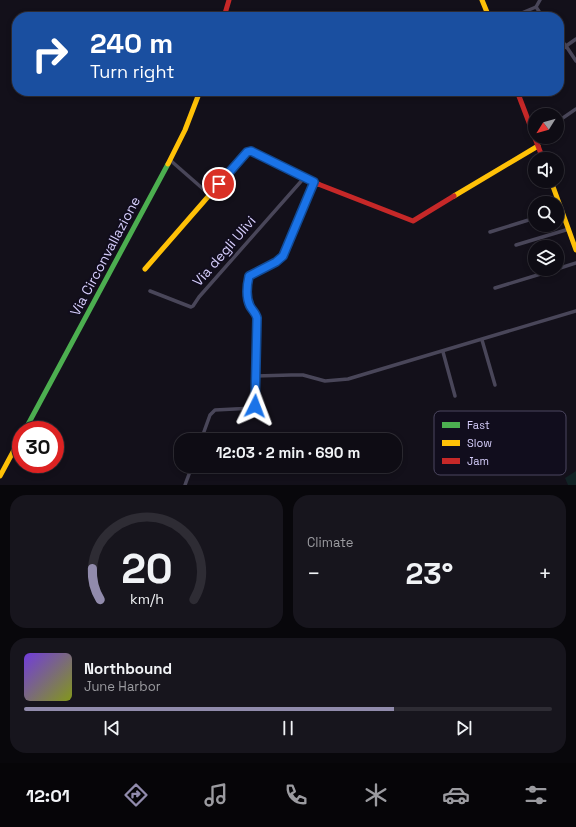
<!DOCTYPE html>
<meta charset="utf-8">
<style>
:root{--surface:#0e0c14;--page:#17151d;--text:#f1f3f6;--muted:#9b9ba0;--line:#2e2c34;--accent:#918bac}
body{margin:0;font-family:"Space Grotesk",sans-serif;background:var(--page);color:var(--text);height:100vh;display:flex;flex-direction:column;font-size:15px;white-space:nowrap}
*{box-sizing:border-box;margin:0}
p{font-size:13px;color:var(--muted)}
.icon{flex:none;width:22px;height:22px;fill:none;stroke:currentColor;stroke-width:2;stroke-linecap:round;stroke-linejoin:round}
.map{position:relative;height:485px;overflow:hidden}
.side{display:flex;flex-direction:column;gap:10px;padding:10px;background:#08070b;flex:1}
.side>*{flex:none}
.top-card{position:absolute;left:12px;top:12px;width:552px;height:84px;border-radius:16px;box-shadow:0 2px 6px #0003,0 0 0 1px var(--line);background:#1a4fa0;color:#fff;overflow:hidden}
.needle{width:26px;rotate:233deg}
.tools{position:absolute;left:528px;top:108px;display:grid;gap:8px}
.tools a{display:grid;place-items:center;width:36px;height:36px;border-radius:50%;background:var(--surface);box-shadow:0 2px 6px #0003,0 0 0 1px var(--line);font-size:20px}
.speed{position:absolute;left:12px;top:421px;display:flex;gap:8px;font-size:20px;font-weight:700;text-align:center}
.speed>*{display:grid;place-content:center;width:52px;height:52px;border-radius:50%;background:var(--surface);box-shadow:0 2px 6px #0003,0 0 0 1px var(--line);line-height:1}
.speed .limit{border:6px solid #d22;background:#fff;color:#111}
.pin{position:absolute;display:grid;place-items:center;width:34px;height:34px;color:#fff;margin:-17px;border:2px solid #fff;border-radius:50%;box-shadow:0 1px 4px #0007}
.me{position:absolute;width:44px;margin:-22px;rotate:3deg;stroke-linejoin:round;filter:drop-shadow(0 0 3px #0008)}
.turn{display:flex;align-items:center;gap:14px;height:84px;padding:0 12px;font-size:18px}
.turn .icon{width:52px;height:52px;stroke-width:2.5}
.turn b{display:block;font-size:28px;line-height:34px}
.big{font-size:30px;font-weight:700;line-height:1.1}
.side .card{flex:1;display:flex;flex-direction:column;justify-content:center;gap:6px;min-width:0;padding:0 14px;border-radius:16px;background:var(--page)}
.side .dial{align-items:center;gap:0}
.dial svg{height:104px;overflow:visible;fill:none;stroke:var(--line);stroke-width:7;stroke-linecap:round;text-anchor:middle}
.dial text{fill:var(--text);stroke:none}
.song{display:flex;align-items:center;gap:12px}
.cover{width:48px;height:48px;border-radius:6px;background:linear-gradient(135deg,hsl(260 70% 55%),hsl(70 70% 35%))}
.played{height:4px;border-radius:2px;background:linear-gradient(90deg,var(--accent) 70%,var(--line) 70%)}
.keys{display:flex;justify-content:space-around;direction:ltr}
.heat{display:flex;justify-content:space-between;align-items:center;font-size:22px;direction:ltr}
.side .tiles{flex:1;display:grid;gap:10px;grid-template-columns:1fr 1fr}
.card:last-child{grid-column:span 2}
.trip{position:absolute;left:174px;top:433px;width:228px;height:40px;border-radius:16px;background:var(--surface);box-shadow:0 2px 6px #0003,0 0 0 1px var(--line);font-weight:700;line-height:40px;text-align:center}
.tabs{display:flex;height:64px;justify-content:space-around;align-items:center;background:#060508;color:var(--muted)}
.tabs .icon{width:28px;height:28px}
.tabs .active{color:var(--accent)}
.tabs b{font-size:18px;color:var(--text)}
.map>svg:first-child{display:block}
.green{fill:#112224}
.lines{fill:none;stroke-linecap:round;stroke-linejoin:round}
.street{stroke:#494659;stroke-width:3.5}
.fast{stroke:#4caf50;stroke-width:5}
.slow{stroke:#ffc107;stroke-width:5}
.jam{stroke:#c62828;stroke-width:5}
.route-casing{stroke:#114b97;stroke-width:10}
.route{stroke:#1a73e8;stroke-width:7}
.labels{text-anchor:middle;stroke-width:4;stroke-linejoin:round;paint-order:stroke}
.street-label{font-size:14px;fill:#d5cdfb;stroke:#110d1d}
.key{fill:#110d1d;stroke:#4c4760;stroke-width:1}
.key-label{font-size:11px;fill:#d5cdfb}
</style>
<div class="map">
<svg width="576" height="485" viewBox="0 0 576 485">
<rect width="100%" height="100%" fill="#13101a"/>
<polygon class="green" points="576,471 576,485 568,485 565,478"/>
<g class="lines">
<g class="street">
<polyline points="536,7 543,17"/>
<polyline points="512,17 536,7 540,0"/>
<polyline points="559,37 566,46 576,39"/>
<polyline points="559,53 566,46 576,61"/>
<polyline points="557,122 576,109"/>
<polyline points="170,160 210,195"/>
<polyline points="490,232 535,218"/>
<polyline points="516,245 569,229"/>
<polyline points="557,269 576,263"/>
<polyline points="495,288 557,269"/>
<polyline points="150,291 191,307 193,306 199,297 304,178"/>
<polyline points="482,340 495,385"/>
<polyline points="443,352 455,396"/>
<polyline points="256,376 291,375 303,375 325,381 348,379 576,311"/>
<path d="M201,440l9,-25 5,-5 39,-2 1,-2 2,-88c-1,-5 -5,-8 -7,-12 -4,-8 -3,-21 -1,-30l27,-14 7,-6 31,-74"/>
<polyline points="185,485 192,466"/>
</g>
<polyline class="fast" points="25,430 168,164"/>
<g class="slow">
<polyline points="482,0 489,17"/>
<polyline points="168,164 185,130 200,91"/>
<polyline points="551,181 576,250"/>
<polyline points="454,196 538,146"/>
<polyline points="145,269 247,152 251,151 318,184"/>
<polyline points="0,476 21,437"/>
</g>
<g class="jam">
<polyline points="224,17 229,0"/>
<polyline points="517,91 543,159"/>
<polyline points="318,184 413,221 454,196"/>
</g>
</g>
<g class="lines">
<defs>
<path id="route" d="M219,184l28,-32 4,-1 63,31 -31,74 -7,6 -27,14c-2,9 -3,22 1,30 2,4 6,7 7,12l-2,88"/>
</defs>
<use href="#route" class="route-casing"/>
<use href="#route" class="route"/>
</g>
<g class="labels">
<g class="street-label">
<text transform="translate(224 251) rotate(-49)" y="5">Via degli Ulivi</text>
<text transform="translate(105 256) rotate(-62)" y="5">Via Circonvallazione</text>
</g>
</g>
<rect x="434" y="411" width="132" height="64" rx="6" class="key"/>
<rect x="442" y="422" width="18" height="6" fill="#4caf50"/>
<rect x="442" y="440" width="18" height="6" fill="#ffc107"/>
<rect x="442" y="458" width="18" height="6" fill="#c62828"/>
<g class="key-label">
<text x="467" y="429">Fast</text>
<text x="467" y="447">Slow</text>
<text x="467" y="465">Jam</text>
</g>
</svg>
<div class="tools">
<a><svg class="needle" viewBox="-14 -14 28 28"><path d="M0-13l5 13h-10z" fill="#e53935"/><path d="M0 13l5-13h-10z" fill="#9b9ba0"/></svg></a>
<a><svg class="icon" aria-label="sound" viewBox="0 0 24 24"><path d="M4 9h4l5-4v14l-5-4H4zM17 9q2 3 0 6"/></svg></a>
<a><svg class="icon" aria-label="search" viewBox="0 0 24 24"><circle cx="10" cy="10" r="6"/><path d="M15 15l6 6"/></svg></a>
<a><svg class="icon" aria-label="layers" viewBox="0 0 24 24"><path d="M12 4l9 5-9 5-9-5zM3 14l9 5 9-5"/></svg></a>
</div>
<div class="speed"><div class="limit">30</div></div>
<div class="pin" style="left:219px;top:184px;background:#d93025"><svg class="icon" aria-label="arrive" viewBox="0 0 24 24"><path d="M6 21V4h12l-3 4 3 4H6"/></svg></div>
<svg class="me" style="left:255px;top:406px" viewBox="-20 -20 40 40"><path d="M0-17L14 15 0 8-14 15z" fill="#1a73e8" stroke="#fff" stroke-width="4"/></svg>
<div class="trip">12:03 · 2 min · 690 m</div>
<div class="top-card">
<div class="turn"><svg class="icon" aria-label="right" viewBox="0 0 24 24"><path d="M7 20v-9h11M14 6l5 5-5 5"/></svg><div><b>240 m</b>Turn right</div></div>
</div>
</div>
<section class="side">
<div class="tiles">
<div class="card dial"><svg viewBox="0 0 100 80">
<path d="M14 69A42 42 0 1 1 86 69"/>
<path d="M14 69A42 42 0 0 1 8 45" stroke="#918bac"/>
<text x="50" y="56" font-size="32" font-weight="700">20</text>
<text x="50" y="72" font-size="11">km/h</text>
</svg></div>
<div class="card"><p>Climate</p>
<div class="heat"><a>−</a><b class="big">23°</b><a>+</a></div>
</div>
<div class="card">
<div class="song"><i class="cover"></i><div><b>Northbound</b><p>June Harbor</p></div></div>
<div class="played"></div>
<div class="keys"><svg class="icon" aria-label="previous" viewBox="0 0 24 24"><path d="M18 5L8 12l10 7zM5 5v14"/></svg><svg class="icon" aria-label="pause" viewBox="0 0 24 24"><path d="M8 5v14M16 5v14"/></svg><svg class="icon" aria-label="next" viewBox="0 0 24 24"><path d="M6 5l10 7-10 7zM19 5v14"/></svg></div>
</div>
</div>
</section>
<nav class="tabs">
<b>12:01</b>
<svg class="icon active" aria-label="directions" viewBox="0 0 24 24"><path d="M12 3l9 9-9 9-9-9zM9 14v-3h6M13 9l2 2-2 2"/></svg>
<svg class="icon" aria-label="music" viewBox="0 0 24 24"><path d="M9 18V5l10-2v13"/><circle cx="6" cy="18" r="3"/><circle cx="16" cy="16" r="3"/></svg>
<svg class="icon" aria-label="phone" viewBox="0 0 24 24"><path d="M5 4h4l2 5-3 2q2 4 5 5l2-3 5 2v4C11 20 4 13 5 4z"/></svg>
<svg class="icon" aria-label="climate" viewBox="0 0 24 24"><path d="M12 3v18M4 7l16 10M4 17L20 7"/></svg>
<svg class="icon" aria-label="car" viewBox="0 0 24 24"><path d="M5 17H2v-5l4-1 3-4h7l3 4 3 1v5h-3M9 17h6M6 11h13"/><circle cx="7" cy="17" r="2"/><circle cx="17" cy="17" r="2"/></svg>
<svg class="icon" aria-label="filters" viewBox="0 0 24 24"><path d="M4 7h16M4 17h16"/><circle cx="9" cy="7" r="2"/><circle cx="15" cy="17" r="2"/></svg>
</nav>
